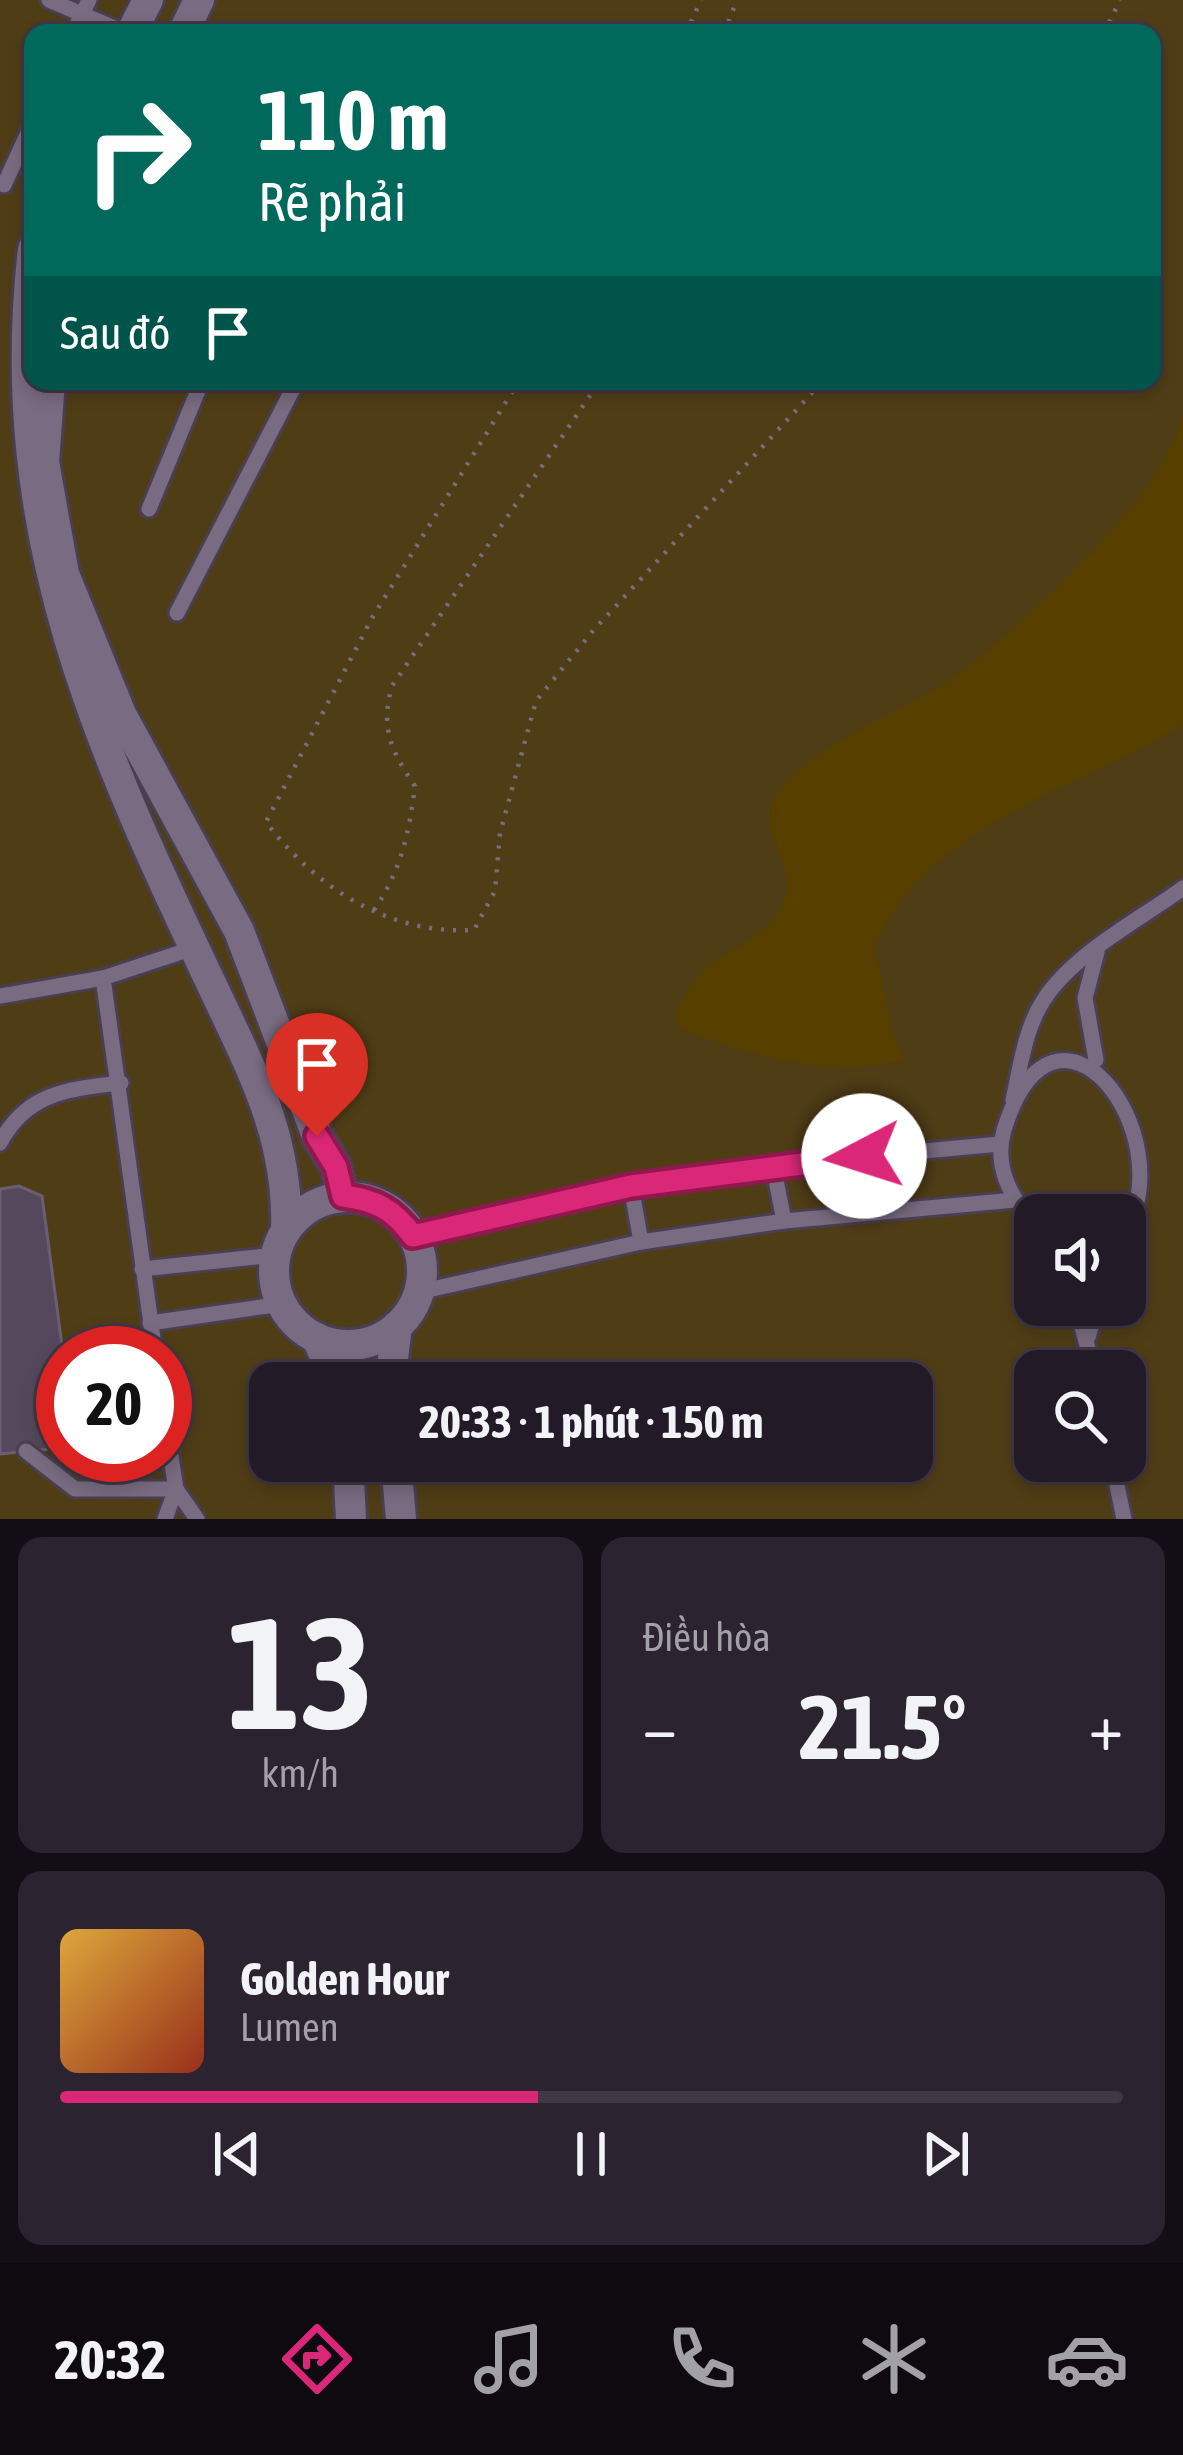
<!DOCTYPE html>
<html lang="vi">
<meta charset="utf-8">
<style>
:root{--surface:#231a28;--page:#2b2330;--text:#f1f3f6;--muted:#a3a1a8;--line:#403845;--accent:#db2777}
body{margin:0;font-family:"Asap Condensed",sans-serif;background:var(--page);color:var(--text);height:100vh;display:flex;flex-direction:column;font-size:45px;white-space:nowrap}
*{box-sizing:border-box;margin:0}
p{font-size:39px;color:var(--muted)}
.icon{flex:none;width:66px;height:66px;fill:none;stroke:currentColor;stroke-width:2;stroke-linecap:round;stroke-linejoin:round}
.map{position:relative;height:1519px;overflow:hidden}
.sheet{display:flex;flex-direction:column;gap:18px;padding:18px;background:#130e16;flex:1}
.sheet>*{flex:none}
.hud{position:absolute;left:24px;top:24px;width:1137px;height:366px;border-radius:24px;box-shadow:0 6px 18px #0003,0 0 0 3px var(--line);background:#00695c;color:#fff;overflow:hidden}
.fabs{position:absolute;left:1014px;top:1194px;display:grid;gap:24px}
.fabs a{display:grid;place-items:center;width:132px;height:132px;border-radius:24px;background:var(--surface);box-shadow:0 6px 18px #0003,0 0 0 3px var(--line);font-size:60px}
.speed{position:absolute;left:36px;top:1326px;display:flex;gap:24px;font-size:60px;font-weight:700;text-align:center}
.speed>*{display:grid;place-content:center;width:156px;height:156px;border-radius:50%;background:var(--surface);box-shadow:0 6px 18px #0003,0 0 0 3px var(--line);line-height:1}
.speed .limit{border:18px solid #d22;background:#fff;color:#111}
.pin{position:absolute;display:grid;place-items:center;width:102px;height:102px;color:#fff;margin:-123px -51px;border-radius:50% 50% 50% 0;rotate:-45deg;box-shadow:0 0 12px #0007}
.pin .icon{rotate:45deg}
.me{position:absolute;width:132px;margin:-66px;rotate:265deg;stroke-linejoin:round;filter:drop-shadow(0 0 9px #0008)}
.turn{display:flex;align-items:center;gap:42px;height:252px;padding:0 36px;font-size:54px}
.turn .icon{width:156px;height:156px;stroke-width:2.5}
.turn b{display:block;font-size:84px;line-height:102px}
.then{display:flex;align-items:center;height:114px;padding:0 36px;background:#0003;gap:24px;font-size:45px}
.big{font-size:90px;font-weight:700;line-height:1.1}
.sheet .tile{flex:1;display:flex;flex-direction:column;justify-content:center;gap:18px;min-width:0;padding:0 42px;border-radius:24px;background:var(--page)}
.sheet .dial{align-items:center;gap:0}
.dial b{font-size:156px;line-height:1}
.song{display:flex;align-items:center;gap:36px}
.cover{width:144px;height:144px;border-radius:18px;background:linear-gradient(135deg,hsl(40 70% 55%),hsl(10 70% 35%))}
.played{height:12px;border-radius:6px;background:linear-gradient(90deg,var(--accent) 45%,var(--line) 45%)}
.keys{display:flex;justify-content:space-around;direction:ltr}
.heat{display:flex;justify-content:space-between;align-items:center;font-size:66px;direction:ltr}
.sheet .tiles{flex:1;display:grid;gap:18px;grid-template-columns:1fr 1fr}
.tile:last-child{grid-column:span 2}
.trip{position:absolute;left:249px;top:1362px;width:684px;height:120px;border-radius:24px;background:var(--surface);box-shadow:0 6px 18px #0003,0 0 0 3px var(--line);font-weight:700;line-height:120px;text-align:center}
.menu{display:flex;height:192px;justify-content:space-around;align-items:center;background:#0e0a10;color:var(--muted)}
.menu .icon{width:84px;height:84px}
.menu .on{color:var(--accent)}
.menu b{font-size:54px;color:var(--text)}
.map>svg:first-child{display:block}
.green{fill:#4f3d16;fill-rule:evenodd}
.water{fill:#573f00}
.building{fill:#55485c;stroke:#6b5e73;stroke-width:3}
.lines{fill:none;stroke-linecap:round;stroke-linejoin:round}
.lane-casing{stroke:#4a3f4f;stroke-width:21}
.street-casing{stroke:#4a3f4f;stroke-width:36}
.path{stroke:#776d7d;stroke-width:4.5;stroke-dasharray:3 9;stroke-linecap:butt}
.lane{stroke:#796b81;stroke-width:15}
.street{stroke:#796b81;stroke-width:30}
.route-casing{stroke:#8e194d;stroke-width:30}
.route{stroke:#db2777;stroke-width:21}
</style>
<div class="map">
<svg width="1183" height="1519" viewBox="0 0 1183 1519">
<rect width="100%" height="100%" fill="#2f2336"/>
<path class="green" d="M0,0h1183v1519h-1183zM33,33h1119v348h-1119zM1035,1215h90v90h-90zM63,1353h102v102h-102zM1035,1371h90v90h-90zM270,1383h642v78h-642z"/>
<path class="water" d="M1183,416v309c-102,63 -260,102 -308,222l16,82 14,31c-72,19 -159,-4 -226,-32l-3,-18c8,-12 16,-28 26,-38 24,-23 70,-37 82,-71 17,-46 -42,-73 2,-119 43,-44 104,-65 155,-97 60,-37 175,-152 215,-211 12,-17 19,-39 27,-58z"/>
<polygon class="building" points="19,1186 42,1196 63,1353 63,1441 51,1449 0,1454 0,1189"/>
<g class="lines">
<defs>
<g id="lane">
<polyline points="49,0 126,33"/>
<polyline points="73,33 89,0"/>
<polyline points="4,185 33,122"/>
<polyline points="149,509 202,381"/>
<polyline points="177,613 297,381"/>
<polyline points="103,978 155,1353"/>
<polyline points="0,996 103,978 194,948"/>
<polyline points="1096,1060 1085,998 1097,952"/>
<path d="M1013,1100c7,-32 12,-71 30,-99 30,-47 96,-81 140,-113"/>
<path d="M0,1143c27,-51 69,-54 121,-60"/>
<polyline points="773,1165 784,1221"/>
<polyline points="631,1186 641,1242"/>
<path d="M1035,1221c-26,-22 -41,-57 -31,-91 51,-165 179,3 121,102"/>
<polyline points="413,1236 631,1186 773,1165 1000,1144"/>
<polyline points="142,1269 275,1255"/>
<polyline points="419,1292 641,1242 784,1221 1015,1200"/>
<polyline points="1076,1305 1094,1371"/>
<polyline points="150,1323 282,1304"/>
<polyline points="1088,1337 1098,1305"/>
<polyline points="165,1419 176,1489 197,1519"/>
<polyline points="26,1451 75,1489 176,1489"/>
<polyline points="1112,1461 1124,1519"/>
<polyline points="165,1519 176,1489"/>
</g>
<g id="street">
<polyline points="131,33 148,0"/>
<polyline points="183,33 199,0"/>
<path d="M33,249c-33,288 68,503 185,749 37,78 71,144 68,232"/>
<polyline points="50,381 44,462 64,574 121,714 239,931 317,1136 336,1167 343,1196"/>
<circle cx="348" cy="1271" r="74"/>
<polyline points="317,1338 336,1383"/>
<polyline points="390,1383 397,1326"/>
<polyline points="348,1461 351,1519"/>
<polyline points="396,1461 401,1519"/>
</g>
</defs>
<use href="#lane" class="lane-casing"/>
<use href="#street" class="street-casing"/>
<g class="path">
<polyline points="686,33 701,0"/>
<polyline points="724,33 737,0"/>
<polyline points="1104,33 1120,0"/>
<path d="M519,381l-147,237 -106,204c50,66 123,113 208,108l21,-39 5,-58 36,-132 56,-69 231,-251"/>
<path d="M374,910c27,-39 35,-77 41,-124 -24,-35 -35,-58 -23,-100l208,-305"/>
</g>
<use href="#lane" class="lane"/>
<use href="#street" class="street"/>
</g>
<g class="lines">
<defs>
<path id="route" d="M317,1136l19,31 7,29c33,4 50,13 70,40l218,-50 233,-30"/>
</defs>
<use href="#route" class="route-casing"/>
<use href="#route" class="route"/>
</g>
</svg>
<div class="fabs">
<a><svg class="icon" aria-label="sound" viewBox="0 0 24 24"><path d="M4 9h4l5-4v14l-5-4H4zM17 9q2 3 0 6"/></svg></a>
<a><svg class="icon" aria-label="search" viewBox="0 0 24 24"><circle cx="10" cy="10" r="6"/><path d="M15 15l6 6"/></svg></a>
</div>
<div class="speed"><div class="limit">20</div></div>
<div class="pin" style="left:317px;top:1136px;background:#d93025"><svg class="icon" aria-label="arrive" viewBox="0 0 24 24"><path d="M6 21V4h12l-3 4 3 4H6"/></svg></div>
<svg class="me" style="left:864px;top:1156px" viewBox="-20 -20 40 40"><circle r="19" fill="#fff"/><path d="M0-13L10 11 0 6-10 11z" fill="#db2777"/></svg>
<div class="trip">20:33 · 1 phút · 150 m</div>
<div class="hud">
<div class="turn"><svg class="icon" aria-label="right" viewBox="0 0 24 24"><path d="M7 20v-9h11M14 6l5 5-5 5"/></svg><div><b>110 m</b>Rẽ phải</div></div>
<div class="then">Sau đó<svg class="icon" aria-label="arrive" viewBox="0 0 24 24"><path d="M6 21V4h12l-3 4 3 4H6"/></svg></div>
</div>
</div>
<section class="sheet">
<div class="tiles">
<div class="tile dial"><b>13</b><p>km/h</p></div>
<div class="tile"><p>Điều hòa</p>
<div class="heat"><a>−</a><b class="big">21.5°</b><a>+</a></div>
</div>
<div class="tile">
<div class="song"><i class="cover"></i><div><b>Golden Hour</b><p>Lumen</p></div></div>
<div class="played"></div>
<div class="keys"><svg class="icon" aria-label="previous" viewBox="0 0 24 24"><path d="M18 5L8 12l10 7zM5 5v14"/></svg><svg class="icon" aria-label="pause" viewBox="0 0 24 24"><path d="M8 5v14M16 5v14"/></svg><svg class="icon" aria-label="next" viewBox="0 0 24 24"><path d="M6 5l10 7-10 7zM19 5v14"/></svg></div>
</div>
</div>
</section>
<nav class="menu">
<b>20:32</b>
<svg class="icon on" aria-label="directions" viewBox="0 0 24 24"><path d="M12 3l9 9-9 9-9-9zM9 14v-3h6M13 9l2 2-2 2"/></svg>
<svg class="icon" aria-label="music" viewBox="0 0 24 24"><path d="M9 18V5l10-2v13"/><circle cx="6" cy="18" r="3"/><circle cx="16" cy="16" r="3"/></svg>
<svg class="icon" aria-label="phone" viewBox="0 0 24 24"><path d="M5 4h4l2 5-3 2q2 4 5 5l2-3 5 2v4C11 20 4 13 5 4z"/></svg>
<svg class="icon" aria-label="climate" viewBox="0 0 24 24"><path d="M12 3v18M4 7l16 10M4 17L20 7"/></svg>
<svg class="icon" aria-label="car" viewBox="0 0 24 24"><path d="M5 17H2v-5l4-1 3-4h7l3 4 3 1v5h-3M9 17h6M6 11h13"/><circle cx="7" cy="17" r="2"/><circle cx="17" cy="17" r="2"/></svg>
</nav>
